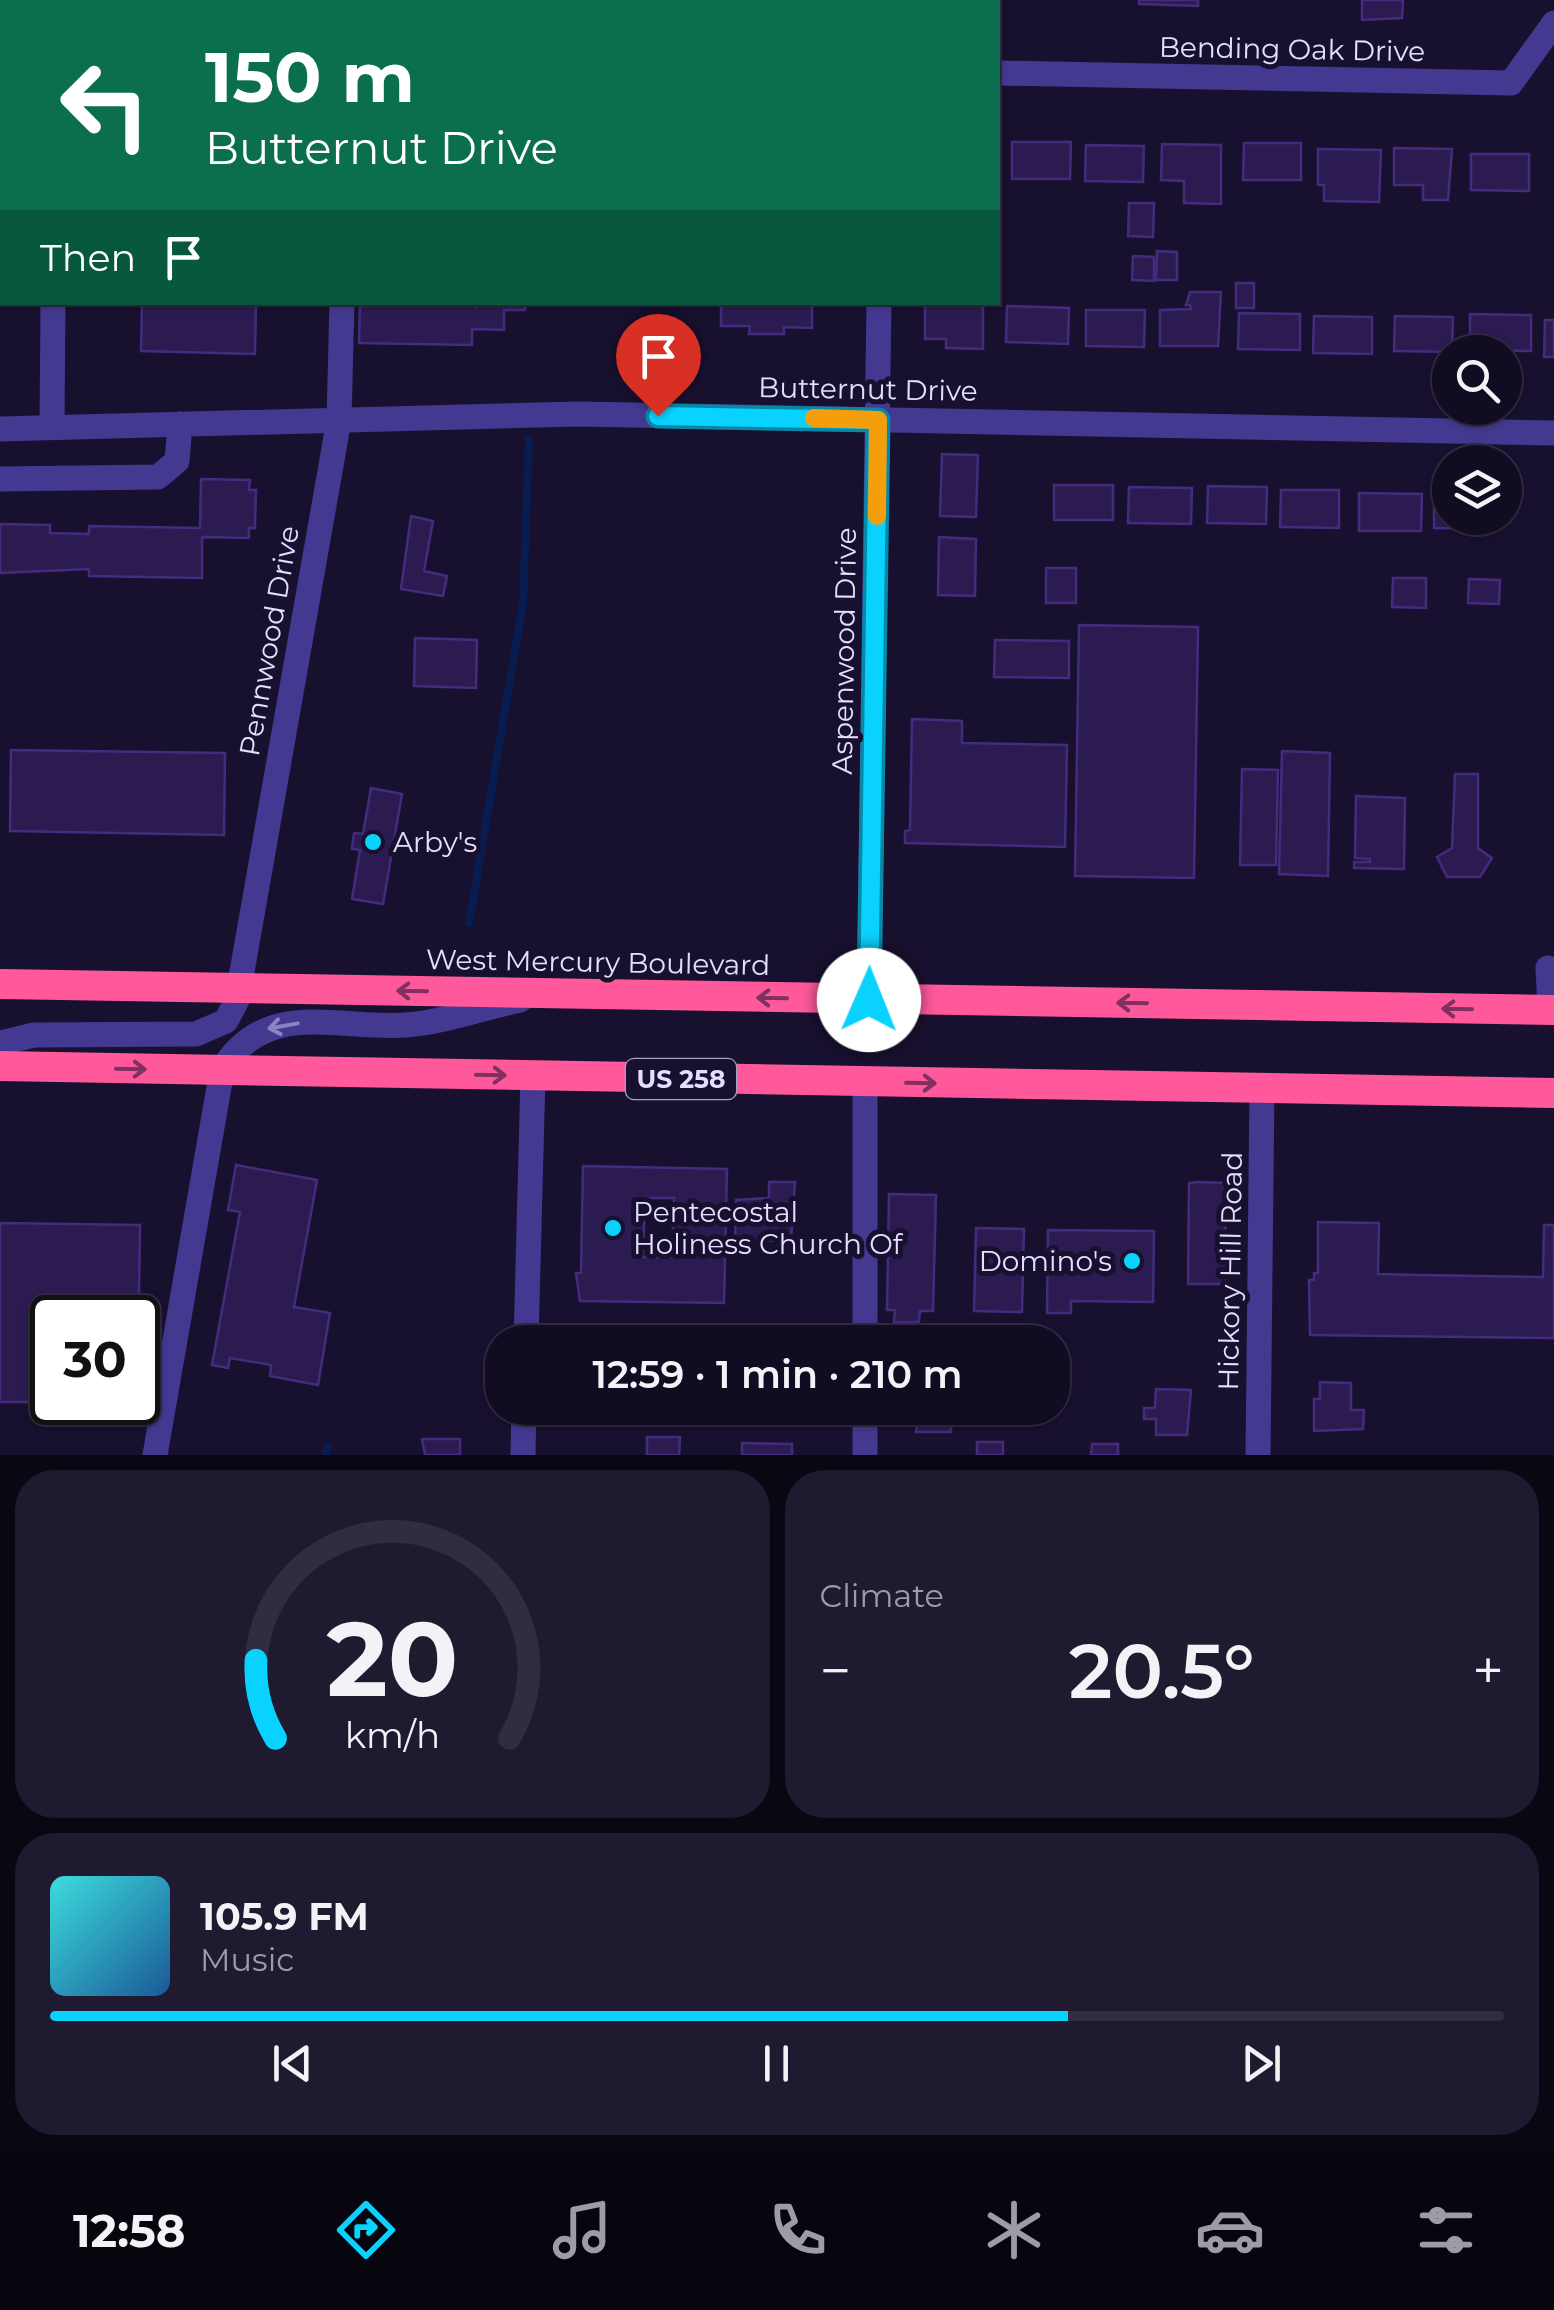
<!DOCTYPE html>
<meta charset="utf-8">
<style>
:root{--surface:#120c23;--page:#1f1a30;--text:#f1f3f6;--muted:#9c9ba6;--line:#312c41;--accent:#0ad2ff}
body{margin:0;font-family:Montserrat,sans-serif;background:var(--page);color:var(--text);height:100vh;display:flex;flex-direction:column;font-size:38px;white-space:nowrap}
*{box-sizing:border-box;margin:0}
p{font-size:32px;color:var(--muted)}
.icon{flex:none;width:55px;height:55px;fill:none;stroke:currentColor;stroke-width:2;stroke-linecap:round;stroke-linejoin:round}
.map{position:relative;height:1455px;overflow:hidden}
.details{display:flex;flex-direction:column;gap:15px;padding:15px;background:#0a0713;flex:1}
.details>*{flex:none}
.hud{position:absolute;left:0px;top:0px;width:1000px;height:305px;box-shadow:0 2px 8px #0004,0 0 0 2px var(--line);background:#0b6e4f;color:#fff;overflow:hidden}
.tools{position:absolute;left:1432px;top:335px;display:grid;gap:20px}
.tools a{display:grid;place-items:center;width:90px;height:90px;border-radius:50%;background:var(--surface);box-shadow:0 2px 8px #0004,0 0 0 2px var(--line);font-size:50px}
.speed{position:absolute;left:30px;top:1295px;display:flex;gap:20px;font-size:50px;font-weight:700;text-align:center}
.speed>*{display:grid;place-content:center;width:130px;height:130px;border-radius:50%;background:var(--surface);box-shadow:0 2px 8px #0004,0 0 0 2px var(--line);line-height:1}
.speed .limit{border:5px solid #111;border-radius:15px;background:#fff;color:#111}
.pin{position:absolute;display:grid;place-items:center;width:85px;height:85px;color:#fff;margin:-102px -42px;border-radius:50% 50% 50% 0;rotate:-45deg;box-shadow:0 0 10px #0007}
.pin .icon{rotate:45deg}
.me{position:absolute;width:110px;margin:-55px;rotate:1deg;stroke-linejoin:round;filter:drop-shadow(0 0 8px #0008)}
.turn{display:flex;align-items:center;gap:35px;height:210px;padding:0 40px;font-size:45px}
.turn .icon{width:130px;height:130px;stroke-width:2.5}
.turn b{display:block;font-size:70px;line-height:85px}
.then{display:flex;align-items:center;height:95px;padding:0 40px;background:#0003;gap:20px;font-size:38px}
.big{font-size:75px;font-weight:600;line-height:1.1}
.details .card{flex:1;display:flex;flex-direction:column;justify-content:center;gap:15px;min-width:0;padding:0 35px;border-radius:40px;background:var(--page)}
.details .dial{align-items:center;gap:0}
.dial svg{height:260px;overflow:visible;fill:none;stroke:var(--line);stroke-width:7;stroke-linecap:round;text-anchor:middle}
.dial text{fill:var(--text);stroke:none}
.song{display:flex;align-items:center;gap:30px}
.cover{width:120px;height:120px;border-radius:15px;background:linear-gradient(135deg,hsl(180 70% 55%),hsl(210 70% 35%))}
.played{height:10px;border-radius:5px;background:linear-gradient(90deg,var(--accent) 70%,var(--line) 70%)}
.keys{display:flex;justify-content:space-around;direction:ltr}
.heat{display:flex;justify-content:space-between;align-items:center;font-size:55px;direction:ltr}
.details .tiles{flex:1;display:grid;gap:15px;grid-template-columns:1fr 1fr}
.card:last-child{grid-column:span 2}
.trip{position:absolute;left:485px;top:1325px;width:585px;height:100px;border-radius:40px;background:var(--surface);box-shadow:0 2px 8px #0004,0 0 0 2px var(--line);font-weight:600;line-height:100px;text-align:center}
.dock{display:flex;height:160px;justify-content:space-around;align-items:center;background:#07050e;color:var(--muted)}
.dock .icon{width:70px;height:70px}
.dock .current{color:var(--accent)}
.dock b{font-size:45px;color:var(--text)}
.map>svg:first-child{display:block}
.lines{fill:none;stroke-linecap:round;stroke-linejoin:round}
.stream{stroke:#081c50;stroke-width:8}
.building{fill:#2b1b51;stroke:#432c7e;stroke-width:2.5;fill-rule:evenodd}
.minor{stroke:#433990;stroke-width:25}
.highway{stroke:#ff599b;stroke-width:30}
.oneway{stroke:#803160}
.oneway2{stroke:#8c83c2}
.route-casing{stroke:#0688a6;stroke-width:25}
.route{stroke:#0ad2ff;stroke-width:18}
.slow{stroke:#f59e0b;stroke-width:18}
.poi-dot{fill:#0ad2ff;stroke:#18102f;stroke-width:4}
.labels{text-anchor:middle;stroke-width:10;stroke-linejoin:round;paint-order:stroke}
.shield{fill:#18102f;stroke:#a8a0c1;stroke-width:2.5}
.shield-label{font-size:25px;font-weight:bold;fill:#e5deff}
.street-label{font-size:28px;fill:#e5deff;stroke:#18102f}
.poi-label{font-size:28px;fill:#e5deff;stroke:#18102f;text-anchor:start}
</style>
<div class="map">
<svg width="1554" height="1455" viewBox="0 0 1554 1455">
<rect width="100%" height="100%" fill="#18102f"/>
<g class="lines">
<g class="stream">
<polyline points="469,923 523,603 529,439"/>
<polyline points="326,1455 328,1446"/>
</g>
</g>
<g class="building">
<polygon points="657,0 833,0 833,2 656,2"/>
<polygon points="1139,0 1198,0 1198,6 1139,4"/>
<polygon points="1362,0 1403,0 1402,18 1362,20"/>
<polygon points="1012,142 1071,142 1070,179 1012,179"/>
<polygon points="1244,143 1301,143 1301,180 1243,180"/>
<polygon points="1162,144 1221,145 1221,204 1184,203 1184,181 1161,180"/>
<polygon points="1086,145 1144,146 1143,182 1085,181"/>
<polygon points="1394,148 1452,149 1448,200 1423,200 1423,185 1394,185"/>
<polygon points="1318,149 1381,150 1379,202 1324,201 1324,185 1318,185"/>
<polygon points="1471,154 1529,154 1529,191 1471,190"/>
<polygon points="1129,203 1154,203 1153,237 1128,236"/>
<polygon points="1157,251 1177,252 1177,280 1156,280"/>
<polygon points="1133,256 1154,257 1154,281 1132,280"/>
<rect x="1236" y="283" width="18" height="25"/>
<polygon points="1190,292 1221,292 1218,346 1160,346 1160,310 1191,309 1190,305 1186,305"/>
<polygon points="142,302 256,302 255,354 141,351"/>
<polygon points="360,302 473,302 476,306 476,302 526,302 525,310 504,310 504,330 472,329 472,345 359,343"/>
<polygon points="721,302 812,302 812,328 784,327 784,334 749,334 750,326 721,326"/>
<polygon points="983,302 983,349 946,348 946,339 925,339 925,303"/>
<polygon points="1007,306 1069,308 1068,344 1006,342"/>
<polygon points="1086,310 1145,310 1144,347 1086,346"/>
<polygon points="1239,313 1300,314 1300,350 1238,349"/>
<polygon points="1470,314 1531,315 1531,351 1470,350"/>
<polygon points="1314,316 1372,317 1372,354 1313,353"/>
<polygon points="1395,316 1453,317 1452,352 1394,351"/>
<polygon points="1545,320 1554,320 1554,357 1544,357"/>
<polygon points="942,454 978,455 976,517 940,516"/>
<polygon points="201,479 250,480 249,490 256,490 255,528 249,528 249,538 202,537 202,578 89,576 89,569 0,573 0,524 50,525 50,533 89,534 89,526 200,528"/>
<rect x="1054" y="485" width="59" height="35"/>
<polygon points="1208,486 1267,487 1266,524 1207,523"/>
<polygon points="1129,487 1192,488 1191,524 1128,523"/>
<polygon points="1281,490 1339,490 1339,528 1280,527"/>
<polygon points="1434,492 1450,493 1450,518 1493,518 1493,529 1434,528"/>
<polygon points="1359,493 1422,494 1421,531 1359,531"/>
<polygon points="411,516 433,521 424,571 447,576 443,596 401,589"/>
<polygon points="939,537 976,539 975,596 938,595"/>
<rect x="1046" y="568" width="30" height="35"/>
<polygon points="1393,578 1426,578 1426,608 1392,607"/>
<polygon points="1469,579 1500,580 1499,604 1468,603"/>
<polygon points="1079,625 1198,627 1194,878 1075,876"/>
<polygon points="415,638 477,640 476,688 414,686"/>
<polygon points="995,640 1069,641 1069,678 994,677"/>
<polygon points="912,719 962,721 962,743 1067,745 1065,847 905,843 905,831 910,830"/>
<polygon points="11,750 225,753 224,835 10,831"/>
<polygon points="1282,751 1330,753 1328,876 1279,874"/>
<polygon points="1242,769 1278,770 1276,865 1240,865"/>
<polygon points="1455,774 1478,774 1478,848 1492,858 1480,877 1447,877 1437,857 1452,848"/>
<polygon points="371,788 402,794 383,904 352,899 360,850 352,849 354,833 363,834"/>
<polygon points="1356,796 1405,798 1404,869 1354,868 1354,862 1370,862 1370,859 1355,858"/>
<polygon points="236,1165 317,1180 294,1307 330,1313 318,1385 270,1376 271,1365 230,1358 228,1368 212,1365 240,1212 228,1210"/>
<path d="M583,1166l144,3 -3,134 -144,-2 -4,-28h5zM645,1198h29l-2,59h-29z"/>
<polygon points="769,1182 795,1182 791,1241 735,1240 736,1200 769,1198"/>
<polygon points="1198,1182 1226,1183 1225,1284 1188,1284 1189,1183"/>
<polygon points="889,1194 936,1195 933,1311 920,1311 919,1322 894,1322 895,1310 887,1310"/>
<polygon points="1318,1222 1379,1223 1378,1274 1421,1275 1543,1277 1544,1225 1554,1225 1554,1338 1310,1335 1309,1280 1314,1280 1314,1273 1318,1273"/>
<polygon points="0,1223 140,1225 138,1356 138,1318 52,1318 52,1402 0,1402"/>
<polygon points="976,1228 1024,1229 1022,1312 974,1311"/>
<polygon points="1048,1230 1154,1231 1153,1302 1071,1301 1071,1313 1047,1313"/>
<polygon points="1320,1382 1351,1383 1351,1410 1364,1410 1363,1429 1314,1431 1314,1399 1320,1399"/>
<polygon points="1156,1389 1191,1390 1187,1435 1156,1435 1156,1419 1144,1419 1144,1408 1155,1408"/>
<rect x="760" y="1408" width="30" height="10"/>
<polygon points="920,1408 951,1408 951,1432 916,1432"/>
<polygon points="647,1437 680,1437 679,1455 647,1455"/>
<polygon points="422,1439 460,1439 460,1455 425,1455"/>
<rect x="977" y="1442" width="26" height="13"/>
<polygon points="742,1443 792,1444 792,1455 742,1455"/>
<polygon points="1092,1444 1118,1444 1118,1455 1091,1455"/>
</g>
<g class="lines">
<g class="minor">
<polyline points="36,0 36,2"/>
<polyline points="374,2 374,0"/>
<polyline points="882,2 882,0"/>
<polyline points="998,73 1511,83 1554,23"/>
<polyline points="52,426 53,302"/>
<polyline points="0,429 578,414 1554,433"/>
<polyline points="0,479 158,477 177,461 180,424"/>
<polyline points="1548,968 1550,1010"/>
<polyline points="869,1000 879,302"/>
<polyline points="0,1043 34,1035 196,1034 226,1021 237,1000 339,420 342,302"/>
<polyline points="865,1082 865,1342"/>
<polyline points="526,1342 533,1076"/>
<polyline points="865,1408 865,1455"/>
<path d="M155,1455l67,-385c43,-72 116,-40 184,-45 38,-3 77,-17 114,-25"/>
<polyline points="523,1455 524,1408"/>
<polyline points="1258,1455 1262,1088"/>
</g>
<g class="highway">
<polyline points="0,984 1554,1010"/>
<polyline points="0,1066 1554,1093"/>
</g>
</g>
<defs><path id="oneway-shaft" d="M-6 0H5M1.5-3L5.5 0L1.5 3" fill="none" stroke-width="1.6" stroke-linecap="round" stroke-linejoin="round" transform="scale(2.5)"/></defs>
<g class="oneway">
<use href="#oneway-shaft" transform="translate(412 991) rotate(-179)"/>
<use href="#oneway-shaft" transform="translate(772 998) rotate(-179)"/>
<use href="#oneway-shaft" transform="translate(1132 1003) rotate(-179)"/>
<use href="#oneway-shaft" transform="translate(1457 1009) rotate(-179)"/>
<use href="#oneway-shaft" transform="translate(131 1069) rotate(1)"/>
<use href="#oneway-shaft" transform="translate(491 1075) rotate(1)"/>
<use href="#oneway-shaft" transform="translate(921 1083) rotate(1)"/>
</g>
<use class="oneway2" href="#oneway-shaft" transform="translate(283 1026) rotate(170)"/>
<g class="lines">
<defs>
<polyline id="route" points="658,416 878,420 869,1000"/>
</defs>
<use href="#route" class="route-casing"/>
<use href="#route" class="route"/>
<polyline class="slow" points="814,418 878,420 877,516"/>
</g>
<g class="poi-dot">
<circle cx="373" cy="842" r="10"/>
<circle cx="613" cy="1228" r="10"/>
<circle cx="1132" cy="1261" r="10"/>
</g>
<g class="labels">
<rect class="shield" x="626" y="1059" width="110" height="40" rx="8"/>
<g class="shield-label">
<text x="681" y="1088">US 258</text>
</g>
<g class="street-label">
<text transform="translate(1292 49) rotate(1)" y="10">Bending Oak Drive</text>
<text transform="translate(868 389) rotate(1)" y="10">Butternut Drive</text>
<text transform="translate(269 641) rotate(-80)" y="10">Pennwood Drive</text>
<text transform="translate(844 651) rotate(-89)" y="10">Aspenwood Drive</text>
<text transform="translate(598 962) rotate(1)" y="10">West Mercury Boulevard</text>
<text transform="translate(1230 1271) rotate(-89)" y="10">Hickory Hill Road</text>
</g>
<g class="poi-label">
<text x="393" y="852">Arby's</text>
<text x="633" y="1222">Pentecostal<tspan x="633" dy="32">Holiness Church Of</tspan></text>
<text x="1112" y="1271" text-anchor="end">Domino's</text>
</g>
</g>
</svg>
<div class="tools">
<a><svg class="icon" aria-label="search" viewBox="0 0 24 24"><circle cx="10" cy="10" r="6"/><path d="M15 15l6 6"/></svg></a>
<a><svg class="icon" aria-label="layers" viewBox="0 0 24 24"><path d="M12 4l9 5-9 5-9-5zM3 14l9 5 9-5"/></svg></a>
</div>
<div class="speed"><div class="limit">30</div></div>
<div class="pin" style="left:658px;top:416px;background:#d93025"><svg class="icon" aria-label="arrive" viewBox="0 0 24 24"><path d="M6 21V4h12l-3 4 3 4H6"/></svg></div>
<svg class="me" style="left:869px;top:1000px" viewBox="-20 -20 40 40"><circle r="19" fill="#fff"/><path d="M0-13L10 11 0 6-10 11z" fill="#0ad2ff"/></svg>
<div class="trip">12:59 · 1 min · 210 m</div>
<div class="hud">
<div class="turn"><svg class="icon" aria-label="left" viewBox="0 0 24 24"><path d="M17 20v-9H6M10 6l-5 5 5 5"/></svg><div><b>150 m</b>Butternut Drive</div></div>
<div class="then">Then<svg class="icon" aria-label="arrive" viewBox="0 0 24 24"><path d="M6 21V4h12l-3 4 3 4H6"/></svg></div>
</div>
</div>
<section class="details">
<div class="tiles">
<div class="card dial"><svg viewBox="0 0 100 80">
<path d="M14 69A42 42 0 1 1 86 69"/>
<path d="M14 69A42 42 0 0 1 8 45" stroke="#0ad2ff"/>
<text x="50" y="56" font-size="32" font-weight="700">20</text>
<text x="50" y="72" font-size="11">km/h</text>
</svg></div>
<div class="card"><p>Climate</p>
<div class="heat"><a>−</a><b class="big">20.5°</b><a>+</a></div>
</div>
<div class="card">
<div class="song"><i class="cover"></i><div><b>105.9 FM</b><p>Music</p></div></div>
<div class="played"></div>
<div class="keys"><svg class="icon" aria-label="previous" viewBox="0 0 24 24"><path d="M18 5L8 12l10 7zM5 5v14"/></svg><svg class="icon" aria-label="pause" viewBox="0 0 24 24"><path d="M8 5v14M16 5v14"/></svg><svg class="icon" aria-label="next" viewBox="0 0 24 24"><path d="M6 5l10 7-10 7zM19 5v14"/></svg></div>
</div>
</div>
</section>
<nav class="dock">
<b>12:58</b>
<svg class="icon current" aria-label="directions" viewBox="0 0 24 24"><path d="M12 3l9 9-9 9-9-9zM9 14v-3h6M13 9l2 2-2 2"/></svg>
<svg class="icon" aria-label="music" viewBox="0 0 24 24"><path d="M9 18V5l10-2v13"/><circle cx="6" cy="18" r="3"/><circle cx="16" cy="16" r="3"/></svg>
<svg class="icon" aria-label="phone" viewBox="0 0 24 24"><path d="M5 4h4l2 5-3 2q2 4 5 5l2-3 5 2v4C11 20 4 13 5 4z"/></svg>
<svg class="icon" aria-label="climate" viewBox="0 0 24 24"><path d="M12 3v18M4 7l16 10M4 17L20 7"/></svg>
<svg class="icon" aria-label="car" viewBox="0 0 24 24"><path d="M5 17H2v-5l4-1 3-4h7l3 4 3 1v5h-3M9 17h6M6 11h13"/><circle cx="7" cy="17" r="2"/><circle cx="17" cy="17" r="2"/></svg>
<svg class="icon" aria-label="filters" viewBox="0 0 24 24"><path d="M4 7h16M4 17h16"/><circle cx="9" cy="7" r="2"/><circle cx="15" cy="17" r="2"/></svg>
</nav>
